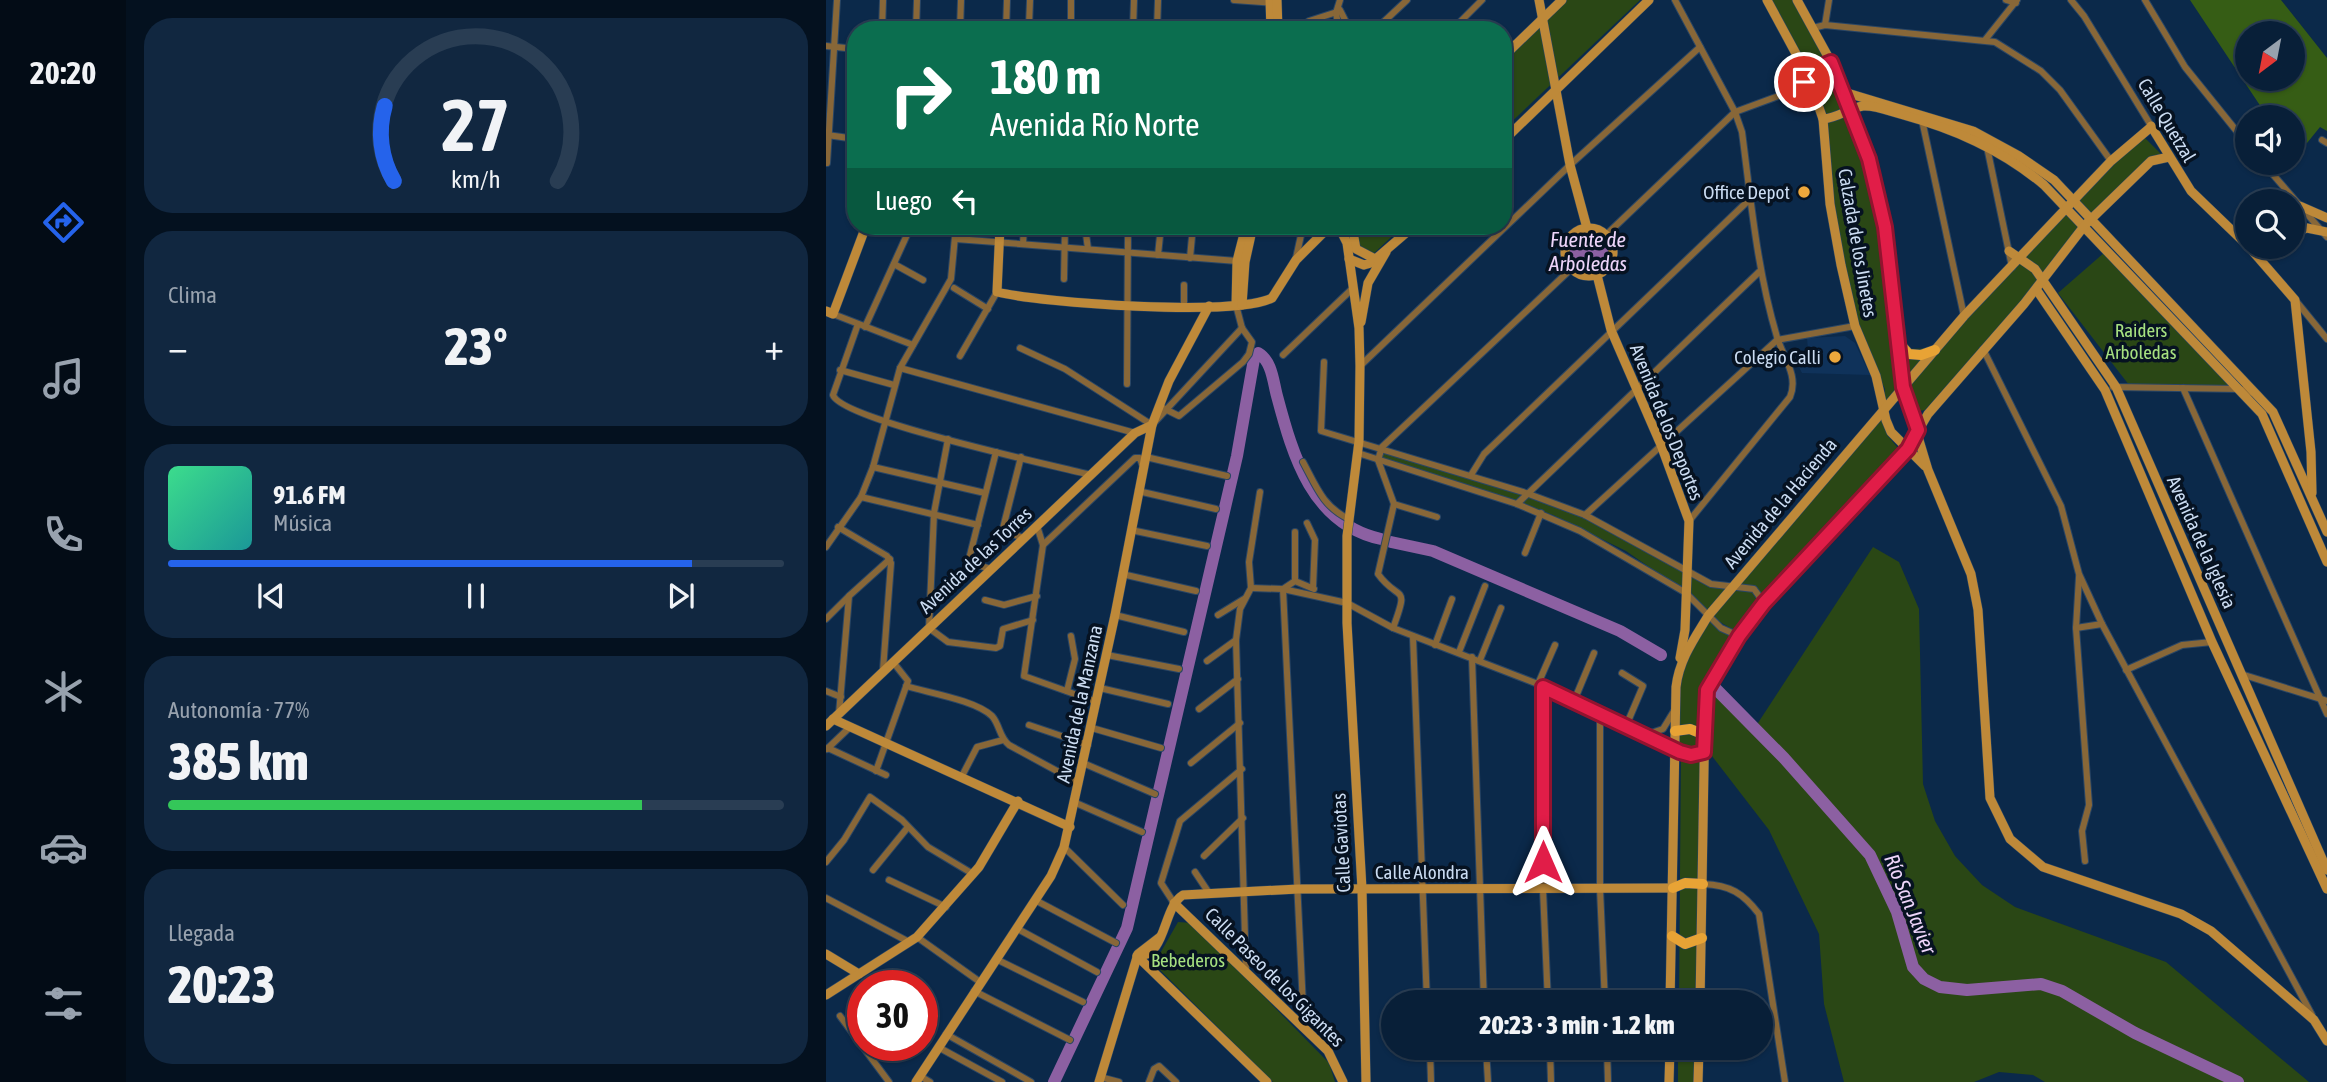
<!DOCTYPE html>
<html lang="es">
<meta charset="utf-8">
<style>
:root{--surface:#081f38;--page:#112740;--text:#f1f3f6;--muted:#98a2ae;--line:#293d53;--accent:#2563eb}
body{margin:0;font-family:"Asap Condensed",sans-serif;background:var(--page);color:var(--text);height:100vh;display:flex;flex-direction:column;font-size:26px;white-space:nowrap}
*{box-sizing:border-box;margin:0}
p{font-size:23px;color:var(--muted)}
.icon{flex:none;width:38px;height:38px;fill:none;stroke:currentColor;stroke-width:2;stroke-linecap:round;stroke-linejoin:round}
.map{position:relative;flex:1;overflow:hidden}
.details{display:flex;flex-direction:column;gap:18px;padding:18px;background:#04111f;width:700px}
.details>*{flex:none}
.banner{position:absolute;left:21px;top:21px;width:665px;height:214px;border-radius:28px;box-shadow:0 2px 5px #0004,0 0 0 2px var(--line);background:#0b6e4f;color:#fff;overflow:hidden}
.needle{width:46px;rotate:212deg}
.controls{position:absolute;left:1409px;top:21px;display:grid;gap:14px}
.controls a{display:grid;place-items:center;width:70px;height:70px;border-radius:50%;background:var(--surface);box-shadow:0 2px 5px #0004,0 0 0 2px var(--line);font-size:35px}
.speed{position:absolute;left:21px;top:970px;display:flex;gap:14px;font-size:35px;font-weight:700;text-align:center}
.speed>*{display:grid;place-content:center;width:91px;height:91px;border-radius:50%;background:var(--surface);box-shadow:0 2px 5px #0004,0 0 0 2px var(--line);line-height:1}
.speed .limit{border:10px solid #d22;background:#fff;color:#111}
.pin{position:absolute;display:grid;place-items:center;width:60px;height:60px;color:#fff;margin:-30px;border:4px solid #fff;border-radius:50%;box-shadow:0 2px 7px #0007}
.me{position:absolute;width:77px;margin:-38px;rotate:0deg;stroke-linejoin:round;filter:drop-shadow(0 0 5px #0008)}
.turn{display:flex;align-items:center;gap:24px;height:147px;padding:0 28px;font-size:32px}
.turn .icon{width:91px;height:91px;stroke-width:2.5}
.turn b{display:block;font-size:49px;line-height:60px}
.then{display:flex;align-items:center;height:66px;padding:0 28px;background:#0003;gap:14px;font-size:26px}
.big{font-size:52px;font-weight:800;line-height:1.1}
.details .tile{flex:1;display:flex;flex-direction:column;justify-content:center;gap:10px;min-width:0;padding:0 24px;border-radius:28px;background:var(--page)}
.details .dial{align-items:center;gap:0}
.dial svg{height:182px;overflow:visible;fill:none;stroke:var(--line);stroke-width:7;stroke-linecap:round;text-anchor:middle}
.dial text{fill:var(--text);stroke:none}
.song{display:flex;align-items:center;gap:21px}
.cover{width:84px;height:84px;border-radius:10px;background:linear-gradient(135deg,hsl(150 70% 55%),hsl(180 70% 35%))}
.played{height:7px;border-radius:4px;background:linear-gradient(90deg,var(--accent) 85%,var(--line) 85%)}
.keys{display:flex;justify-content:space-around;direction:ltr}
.heat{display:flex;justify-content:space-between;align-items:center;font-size:38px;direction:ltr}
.charge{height:10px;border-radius:5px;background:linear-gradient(90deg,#34c759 77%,var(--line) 0)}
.trip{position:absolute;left:555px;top:990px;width:392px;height:70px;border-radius:35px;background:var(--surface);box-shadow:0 2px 5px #0004,0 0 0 2px var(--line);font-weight:800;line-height:70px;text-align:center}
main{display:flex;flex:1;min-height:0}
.menu{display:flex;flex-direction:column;width:126px;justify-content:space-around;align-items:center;background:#030c16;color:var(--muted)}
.menu .icon{width:49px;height:49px}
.menu .on{color:var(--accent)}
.menu b{font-size:32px;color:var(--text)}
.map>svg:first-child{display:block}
.built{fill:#0f325a}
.green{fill:#2a4715}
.forest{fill:#365d15;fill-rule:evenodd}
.water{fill:#8c60a2}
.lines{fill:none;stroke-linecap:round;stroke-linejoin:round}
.river{stroke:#8c60a2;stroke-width:12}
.street-casing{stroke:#2a4665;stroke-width:8}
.secondary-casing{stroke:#2a4665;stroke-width:10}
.primary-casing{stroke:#2a4665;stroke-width:11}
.street{stroke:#886738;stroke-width:6}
.secondary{stroke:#be8939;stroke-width:9}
.primary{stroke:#e8a335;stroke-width:10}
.route-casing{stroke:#92132f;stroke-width:18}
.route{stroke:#e11d48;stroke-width:12}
.poi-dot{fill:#eea83c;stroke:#061221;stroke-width:2.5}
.labels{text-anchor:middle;stroke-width:7;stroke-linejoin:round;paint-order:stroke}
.street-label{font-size:19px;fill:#cbdcf2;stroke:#061221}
.poi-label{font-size:19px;fill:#cbdcf2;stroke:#061221;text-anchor:end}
.park-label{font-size:19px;fill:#a6e080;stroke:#061221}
.water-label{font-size:21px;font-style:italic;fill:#eed5fa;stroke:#061221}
</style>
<main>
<nav class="menu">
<b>20:20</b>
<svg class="icon on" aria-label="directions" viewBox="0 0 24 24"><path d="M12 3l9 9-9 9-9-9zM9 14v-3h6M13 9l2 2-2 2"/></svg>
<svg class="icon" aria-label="music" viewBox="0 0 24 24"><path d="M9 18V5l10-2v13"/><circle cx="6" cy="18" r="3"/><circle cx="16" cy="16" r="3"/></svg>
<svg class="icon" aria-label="phone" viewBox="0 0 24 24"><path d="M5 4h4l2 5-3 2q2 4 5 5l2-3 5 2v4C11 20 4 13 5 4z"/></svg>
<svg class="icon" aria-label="climate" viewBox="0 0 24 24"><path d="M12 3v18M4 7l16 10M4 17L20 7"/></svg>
<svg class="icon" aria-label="car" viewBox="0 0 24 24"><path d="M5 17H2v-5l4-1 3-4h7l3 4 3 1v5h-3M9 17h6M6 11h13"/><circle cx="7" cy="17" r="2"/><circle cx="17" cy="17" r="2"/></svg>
<svg class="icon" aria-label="filters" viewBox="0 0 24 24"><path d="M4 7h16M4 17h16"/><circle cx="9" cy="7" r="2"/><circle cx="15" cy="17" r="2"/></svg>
</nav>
<section class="details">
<div class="tile dial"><svg viewBox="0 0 100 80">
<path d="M14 69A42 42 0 1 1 86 69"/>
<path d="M14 69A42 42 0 0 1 10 36" stroke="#2563eb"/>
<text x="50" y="56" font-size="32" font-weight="700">27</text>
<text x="50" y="72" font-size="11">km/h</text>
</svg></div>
<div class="tile"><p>Clima</p>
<div class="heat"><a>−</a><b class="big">23°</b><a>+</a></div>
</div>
<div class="tile">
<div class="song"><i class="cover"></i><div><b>91.6 FM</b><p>Música</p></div></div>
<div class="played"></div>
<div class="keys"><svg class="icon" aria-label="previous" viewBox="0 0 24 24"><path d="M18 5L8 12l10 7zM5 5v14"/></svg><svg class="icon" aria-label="pause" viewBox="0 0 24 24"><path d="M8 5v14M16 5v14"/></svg><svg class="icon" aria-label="next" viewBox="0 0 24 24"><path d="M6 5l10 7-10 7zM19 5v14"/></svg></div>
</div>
<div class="tile"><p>Autonomía · 77%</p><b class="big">385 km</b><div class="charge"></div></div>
<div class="tile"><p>Llegada</p><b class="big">20:23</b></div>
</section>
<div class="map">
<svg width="1501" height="1082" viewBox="0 0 1501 1082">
<rect width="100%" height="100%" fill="#0b294a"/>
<polygon class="built" points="1019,336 1029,343 1044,375 976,373 971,363 983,361 981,338"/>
<g class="green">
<polygon points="741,0 814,0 677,130 677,63"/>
<polygon points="942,0 970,0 1018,92 1059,227 1076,338 1083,349 1108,348 1057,407 1059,389 1029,326 1016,266 998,118"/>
<polygon points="1319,138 1337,156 1267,215 1250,199 1285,162"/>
<polygon points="1243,208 1258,225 1217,279 1197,258"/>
<polygon points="527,226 577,226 545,256 535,254"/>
<polygon points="1279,252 1411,387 1303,385 1232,293"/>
<polygon points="1195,259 1215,280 1099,410 1093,411 1078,387"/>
<polygon points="1055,410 1061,435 1077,454 913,633 882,615 861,593 859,569 883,585 905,587"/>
<polygon points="556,447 758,515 858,567 859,592 800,551 727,515 553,459"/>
<polygon points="1047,547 1073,562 1093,609 1097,784 1109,821 1129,856 1156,885 1189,907 1340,962 1483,1082 1219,1082 1207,1075 1173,1072 1148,1082 1018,1082 998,1004 993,934 943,830 879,747 873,1003 853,1003 855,746 849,745 850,687 882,616 895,628 913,636 882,689 888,687 928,729"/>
<polygon points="352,922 366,923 503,1063 509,1082 447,1082 328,964"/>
<polygon points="852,1048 873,1048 872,1082 852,1082"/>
</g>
<path class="forest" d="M1364,0h91l46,58v73l-7,-4 -13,16 -14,-10 -1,-16h-19l-12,-10zM1421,33h45v46h-45z"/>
<circle class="water" cx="762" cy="252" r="21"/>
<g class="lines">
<g class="river">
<polyline points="565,542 607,551 794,631 835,655"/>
<polyline points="888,687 958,758 1044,855 1071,912 1087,967 1098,979 1114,987 1141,990 1215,984 1236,991 1309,1033 1412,1082"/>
<path d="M228,1082l73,-154 110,-472 17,-97 4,-6c14,8 15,28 19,43 16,60 35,128 104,143"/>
</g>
<defs>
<g id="street">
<polyline points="245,0 245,30"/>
<polyline points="408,0 448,3"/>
<path d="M849,0l60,112 7,20c9,69 15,138 35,205 6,20 22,39 13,60l-101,124"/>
<polyline points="1180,0 1190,3"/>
<polyline points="1245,0 1258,16 1324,124"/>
<polyline points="1319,0 1359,67 1421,144"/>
<polyline points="514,10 524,30"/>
<polyline points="483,21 514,11"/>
<polyline points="999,25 1003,0"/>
<polyline points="180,27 203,26 204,0"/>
<polyline points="987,28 999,25 1169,42 1215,71 1234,90 1285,161"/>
<polyline points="56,30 57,0"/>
<polyline points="90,30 91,0"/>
<polyline points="134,30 135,0"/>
<polyline points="180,30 181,0"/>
<polyline points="307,30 308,0"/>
<polyline points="331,30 332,0"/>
<polyline points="513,30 510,13 514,0"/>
<polyline points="549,30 581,0"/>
<polyline points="626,30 656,0"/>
<polyline points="1159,40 1191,0"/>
<polyline points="0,46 30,49"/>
<polyline points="966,91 990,101"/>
<polyline points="1096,120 1138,316"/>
<polyline points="1,135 30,139"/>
<polyline points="1496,140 1501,143"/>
<polyline points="1161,147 1186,267"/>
<polyline points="1,163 11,0"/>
<polyline points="1437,163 1501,237"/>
<polyline points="259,226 262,249"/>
<polyline points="780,235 909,112 966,91 988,69 1005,62"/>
<polyline points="130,239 411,261"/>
<polyline points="197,244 198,226"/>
<polyline points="332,255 335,226"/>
<polyline points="364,258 367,226"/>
<polyline points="470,258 477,226"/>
<polyline points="68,264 97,280"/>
<polyline points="238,279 239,226"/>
<polyline points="128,288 162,309"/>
<polyline points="1470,301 1501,339"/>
<polyline points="410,305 416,328"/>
<polyline points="358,306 358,285"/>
<polyline points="7,314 87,345"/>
<path d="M32,324l-25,71c8,25 223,71 258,80"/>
<polyline points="39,327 85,226"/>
<polyline points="194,348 239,369 326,425 416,328"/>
<polyline points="1157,349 1235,506 1253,574 1276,624 1486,1015"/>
<polyline points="457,355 526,289"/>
<polyline points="134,356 171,292"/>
<polyline points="498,362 495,431 700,493 759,515 885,584 928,589 938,603"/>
<polyline points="534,366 744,165 874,47"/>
<polyline points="74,368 309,433"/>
<polyline points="14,370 68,385"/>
<polyline points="301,384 302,226"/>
<polyline points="1287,387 1414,389 1430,394"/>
<polyline points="1357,388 1501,714"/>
<polyline points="337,408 353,416 417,362 423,354 426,342 416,328"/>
<polyline points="122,439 108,513 103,628 122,642 170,648 174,646 177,629 207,620"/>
<polyline points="532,453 691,504 754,531 860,593 895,628 913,636"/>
<polyline points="195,457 177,528 180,532 198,538"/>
<polyline points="320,457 401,476"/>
<path d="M477,462c13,24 20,45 46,57"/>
<polyline points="47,467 159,493"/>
<polyline points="645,475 658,454 924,199"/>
<polyline points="312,491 390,509"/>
<polyline points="35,497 152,525"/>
<polyline points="568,504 611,517"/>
<polyline points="691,504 933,272"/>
<polyline points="759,515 951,340 1029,326"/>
<polyline points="481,523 489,540 487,588"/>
<polyline points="211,526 217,545 198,676 271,702"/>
<polyline points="12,527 61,556 65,563 57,670"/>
<polyline points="305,530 381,546"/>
<polyline points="469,532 469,581"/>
<polyline points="217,545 309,458 314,458 316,464"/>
<polyline points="0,547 35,497 47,467 74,368 125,279 130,226"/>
<polyline points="699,553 715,513"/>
<polyline points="165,569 148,564 143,559 170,452"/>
<polyline points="296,574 370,591"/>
<polyline points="1253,577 1250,628 1263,805 1256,831 1259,861"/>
<polyline points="425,588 457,589 521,603 567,628 712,684 849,749"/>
<polyline points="425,588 423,562 434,492"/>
<polyline points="457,589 478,1027"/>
<polyline points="457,589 469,581 488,589"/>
<polyline points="159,600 178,605 211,596"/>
<polyline points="289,615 358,632"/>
<polyline points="392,615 418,599"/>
<polyline points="0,619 23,596"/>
<path d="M567,628c17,-46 6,-25 -15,-54l16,-70 -16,-44 4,-13 189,-178"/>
<polyline points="1250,628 1276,624"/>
<polyline points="587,637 601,1003"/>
<polyline points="609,645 626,599"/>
<polyline points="633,652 659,586"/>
<polyline points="281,655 353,669"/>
<polyline points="646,657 658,1003"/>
<polyline points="654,660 675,608"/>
<polyline points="381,661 410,640"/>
<polyline points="1300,670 1356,645 1386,642"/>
<polyline points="796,673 817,686 800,726"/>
<polyline points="1415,674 1501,701"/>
<polyline points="712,684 729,645"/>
<path d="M80,686c23,7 69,14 86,30 8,9 7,21 17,29l70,38"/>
<polyline points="717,687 717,890 722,1003"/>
<polyline points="274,688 342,704"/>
<polyline points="0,691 15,697"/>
<polyline points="241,691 249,659 245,636"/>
<polyline points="748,701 768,653"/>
<polyline points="373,709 412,679"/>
<polyline points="13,714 23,596 64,559"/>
<polyline points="774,714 774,889 779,1003"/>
<polyline points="203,725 262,745"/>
<polyline points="266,728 335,748"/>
<polyline points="819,735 837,729 848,711"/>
<polyline points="2,748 60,775"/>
<polyline points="1,749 24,727"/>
<polyline points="257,763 329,794"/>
<polyline points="365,763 414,723"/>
<polyline points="50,771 82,681 67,662"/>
<polyline points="136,776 151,747 177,740"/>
<polyline points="250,803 316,832"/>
<polyline points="238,847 297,905"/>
<polyline points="378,856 417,818"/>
<polyline points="0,862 18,840 44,797 76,820 102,847 147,874"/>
<polyline points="47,870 82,827"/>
<polyline points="369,872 383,893"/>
<polyline points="63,880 120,907"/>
<path d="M877,884c27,1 40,9 56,30l26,168"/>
<polyline points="0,898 83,942"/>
<polyline points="209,900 290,943"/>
<polyline points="348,903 335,883 354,821 416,769"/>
<polyline points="190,928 271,972"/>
<polyline points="91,937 154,982"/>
<polyline points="170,959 257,1002"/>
<polyline points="420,970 410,640 414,609 425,588"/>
<polyline points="148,991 244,1040"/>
<polyline points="14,1016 63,1082"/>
<polyline points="120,1034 205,1082"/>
<polyline points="112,1047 176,1082"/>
<polyline points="604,1048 605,1082"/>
<polyline points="660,1048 662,1082"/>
<polyline points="724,1048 725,1082"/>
<polyline points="781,1048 782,1082"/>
<polyline points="94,1076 104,1082"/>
<polyline points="274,1077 293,1082"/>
<polyline points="323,1082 328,1069 333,1066 350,1082"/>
</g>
<g id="secondary">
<polyline points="444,0 445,30"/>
<polyline points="451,0 452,30"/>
<polyline points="713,0 744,165 761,228"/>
<polyline points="941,0 982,76 997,119 1004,204 1015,265 1029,326 1050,376 1060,420 1065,432 1099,466"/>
<polyline points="971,0 1005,62 1043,160 1059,227 1077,387 1102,470 1145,574 1152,610 1164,798 1184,839 1217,867 1355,914 1385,931 1488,1020 1501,1041"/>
<polyline points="677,57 736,0"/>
<polyline points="1018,92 1147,131 1193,156 1228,180 1447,412 1501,532"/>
<path d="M997,119c15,-1 26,-11 40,-13 12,-1 26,5 37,8 54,15 101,35 144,71l218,229 65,148"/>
<polyline points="1325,126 1365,191 1421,245"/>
<polyline points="677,141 823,0"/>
<polyline points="1466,212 1474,206 1501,218"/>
<path d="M174,226l-3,66c45,11 238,25 275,6l24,-38 34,-34"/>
<polyline points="526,226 530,249 551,260"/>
<circle cx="763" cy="252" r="24"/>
<polyline points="502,228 516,233 521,243 533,328 534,366 533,441 521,536 521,623 536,889 540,1082"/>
<polyline points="1466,233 1481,228 1501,232"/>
<polyline points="1423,247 1469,300 1485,452 1486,493"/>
<polyline points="1183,251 1209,269 1290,387 1501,870"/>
<polyline points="1435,257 1444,247"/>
<polyline points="523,259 538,265 545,263 588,226"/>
<polyline points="771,275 785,330 835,445 863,521 859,630 854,658"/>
<polyline points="1210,289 1279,390 1386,642 1501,889"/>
<polyline points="410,305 411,261 420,226"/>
<polyline points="416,305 419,262 427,226"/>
<polyline points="0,311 7,314 40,226"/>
<polyline points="535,322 542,283 560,252"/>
<polyline points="7,719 244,827"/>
<polyline points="0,726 309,433 326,425"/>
<polyline points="348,903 502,1051 517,1082"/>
<polyline points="0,954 33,974"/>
<path d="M311,956c30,1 25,-48 46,-61l115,-6 375,-1"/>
<polyline points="311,956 441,1082"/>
<polyline points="0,995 91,937 153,867 192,801"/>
<path d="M844,1003l6,-316c3,-27 18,-48 32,-71l256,-300 147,-155 40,-34"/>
<polyline points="874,1003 879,709 885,680 938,603 1082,448 1102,414 1198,304 1259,225 1325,161 1343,157"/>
<polyline points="90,1082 225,876 238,847 289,615 326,425 343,381 383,306"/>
<polyline points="273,1082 312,954 334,937"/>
<polyline points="843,1082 844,1048"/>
<polyline points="872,1082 873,1048"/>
</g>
<g id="primary">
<polyline points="1073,343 1083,354 1095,355 1109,350"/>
<polyline points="849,731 864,729 879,735"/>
<polyline points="849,749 865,755 878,752"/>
<polyline points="847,888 859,883 877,884"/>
<polyline points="846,936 859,944 876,938"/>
</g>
</defs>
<use href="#street" class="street-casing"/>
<use href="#secondary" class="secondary-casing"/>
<use href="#primary" class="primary-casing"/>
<use href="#street" class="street"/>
<use href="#secondary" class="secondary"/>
<use href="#primary" class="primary"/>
</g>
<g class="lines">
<defs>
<polyline id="route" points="717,862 717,687 854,752 865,755 878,752 881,690 913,636 938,603 1082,449 1092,430 1077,387 1059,227 1043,159 1005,62 988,69 978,82"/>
</defs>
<use href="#route" class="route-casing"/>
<use href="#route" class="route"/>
</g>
<g class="poi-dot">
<circle cx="978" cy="192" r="7"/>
<circle cx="1009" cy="357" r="7"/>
</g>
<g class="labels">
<g class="street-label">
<text transform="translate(1341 120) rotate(59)" y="7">Calle Quetzal</text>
<text transform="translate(1032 243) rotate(80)" y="7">Calzada de los Jinetes</text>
<text transform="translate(841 422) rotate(68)" y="7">Avenida de los Deportes</text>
<text transform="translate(954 503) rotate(-50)" y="7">Avenida de la Hacienda</text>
<text transform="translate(1376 542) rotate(66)" y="7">Avenida de la Iglesia</text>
<text transform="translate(149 560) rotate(-43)" y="7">Avenida de las Torres</text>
<text transform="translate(253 704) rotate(-78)" y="7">Avenida de la Manzana</text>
<text transform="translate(515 843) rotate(-93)" y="7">Calle Gaviotas</text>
<text x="596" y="879">Calle Alondra</text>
<text transform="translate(449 977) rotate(45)" y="7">Calle Paseo de los Gigantes</text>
</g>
<g class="poi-label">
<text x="964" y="199">Office Depot</text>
<text x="995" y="364">Colegio Calli</text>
</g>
<g class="park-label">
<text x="1315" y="337">Raiders<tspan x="1315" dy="22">Arboledas</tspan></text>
<text x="362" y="967">Bebederos</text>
</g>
<g class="water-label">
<text x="762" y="247">Fuente de<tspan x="762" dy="24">Arboledas</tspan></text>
<text transform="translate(1084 904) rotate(68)" y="7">Río San Javier</text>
</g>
</g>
</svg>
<div class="controls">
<a><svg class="needle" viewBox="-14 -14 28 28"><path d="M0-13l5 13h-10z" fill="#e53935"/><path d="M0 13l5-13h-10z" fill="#98a2ae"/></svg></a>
<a><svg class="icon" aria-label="sound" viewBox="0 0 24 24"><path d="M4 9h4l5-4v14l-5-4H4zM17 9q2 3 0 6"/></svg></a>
<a><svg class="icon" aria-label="search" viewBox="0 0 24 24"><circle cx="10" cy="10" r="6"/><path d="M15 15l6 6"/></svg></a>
</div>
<div class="speed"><div class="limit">30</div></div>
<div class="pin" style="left:978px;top:82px;background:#d93025"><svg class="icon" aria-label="arrive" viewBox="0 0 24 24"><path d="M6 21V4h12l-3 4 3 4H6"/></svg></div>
<svg class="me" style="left:717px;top:862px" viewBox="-20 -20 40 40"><path d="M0-17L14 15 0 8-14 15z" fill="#e11d48" stroke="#fff" stroke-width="4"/></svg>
<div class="trip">20:23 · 3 min · 1.2 km</div>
<div class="banner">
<div class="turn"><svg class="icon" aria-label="right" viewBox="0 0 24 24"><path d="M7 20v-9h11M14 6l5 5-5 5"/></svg><div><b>180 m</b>Avenida Río Norte</div></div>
<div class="then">Luego<svg class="icon" aria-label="left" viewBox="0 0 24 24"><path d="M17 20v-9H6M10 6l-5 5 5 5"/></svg></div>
</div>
</div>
</main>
